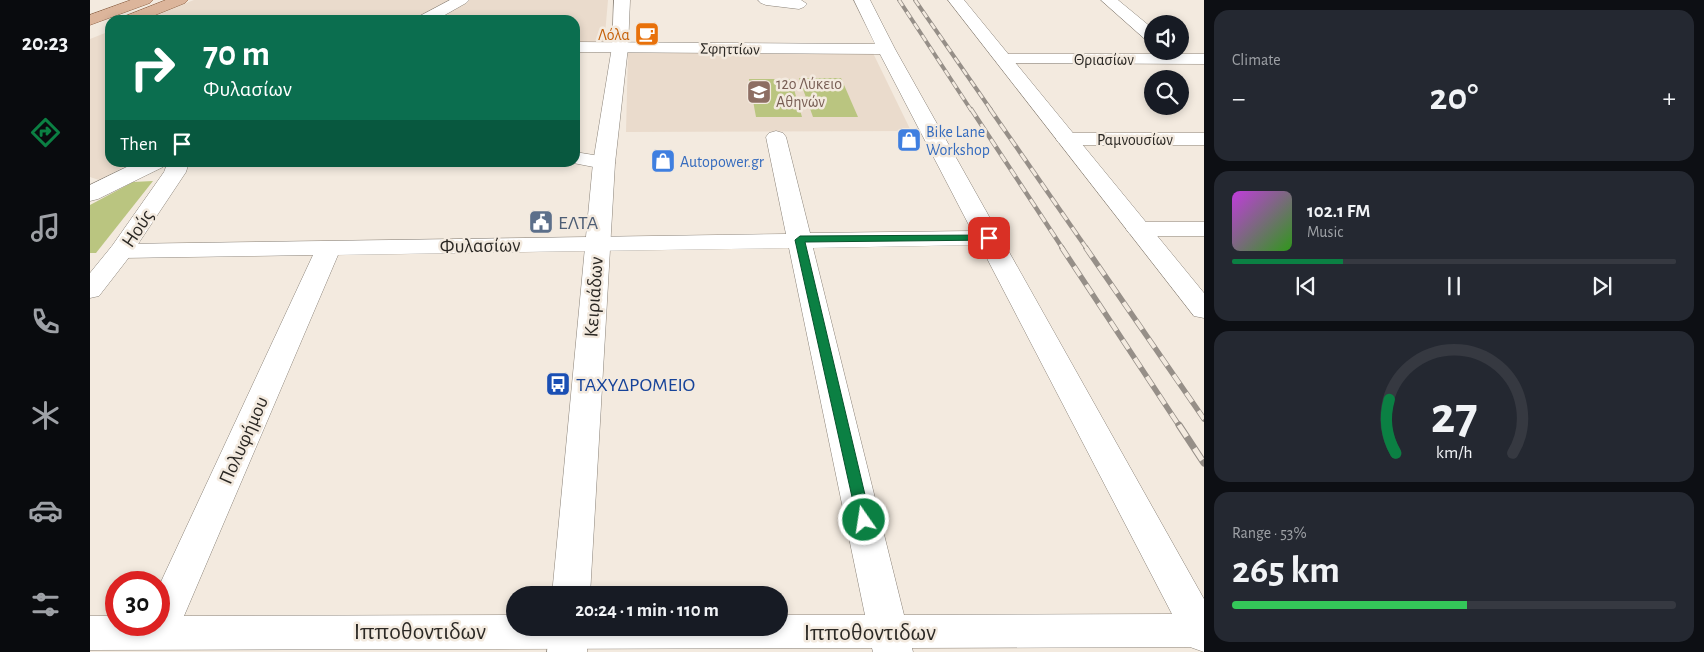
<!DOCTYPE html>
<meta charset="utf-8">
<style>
:root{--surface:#171b24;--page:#242831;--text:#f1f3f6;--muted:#9ea1a6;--line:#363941;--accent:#0b8043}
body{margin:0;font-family:"Alegreya Sans",sans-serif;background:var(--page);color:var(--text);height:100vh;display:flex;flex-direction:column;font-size:19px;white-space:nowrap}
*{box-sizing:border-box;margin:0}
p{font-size:16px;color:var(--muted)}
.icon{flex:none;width:28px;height:28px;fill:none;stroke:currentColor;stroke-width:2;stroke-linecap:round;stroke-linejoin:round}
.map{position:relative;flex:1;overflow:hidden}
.drawer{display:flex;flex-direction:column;gap:10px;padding:10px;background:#0d0f14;width:500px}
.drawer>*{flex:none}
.top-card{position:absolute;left:15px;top:15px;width:475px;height:152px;border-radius:15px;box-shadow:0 2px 8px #0003;background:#0b6e4f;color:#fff;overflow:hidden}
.controls{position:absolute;left:1054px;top:15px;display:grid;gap:10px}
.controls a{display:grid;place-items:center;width:45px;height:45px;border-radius:50%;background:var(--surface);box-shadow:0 2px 8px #0003;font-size:25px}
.speed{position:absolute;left:15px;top:571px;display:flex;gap:10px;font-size:25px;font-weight:700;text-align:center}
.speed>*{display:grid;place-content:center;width:65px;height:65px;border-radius:50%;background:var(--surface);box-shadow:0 2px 8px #0003;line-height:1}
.speed .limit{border:8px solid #d22;background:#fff;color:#111}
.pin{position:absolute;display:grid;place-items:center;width:42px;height:42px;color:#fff;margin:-21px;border-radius:10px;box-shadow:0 2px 8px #0006}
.me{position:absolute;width:55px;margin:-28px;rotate:347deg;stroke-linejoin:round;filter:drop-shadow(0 0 4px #0008)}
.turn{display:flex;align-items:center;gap:18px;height:105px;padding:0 15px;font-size:22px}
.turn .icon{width:65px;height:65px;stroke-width:2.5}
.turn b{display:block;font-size:35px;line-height:42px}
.then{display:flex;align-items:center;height:48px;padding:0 15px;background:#0003;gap:10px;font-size:19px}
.big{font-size:38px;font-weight:700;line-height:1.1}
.drawer .widget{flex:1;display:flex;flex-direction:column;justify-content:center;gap:8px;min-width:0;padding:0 18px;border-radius:15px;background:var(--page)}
.drawer .dial{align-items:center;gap:0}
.dial svg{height:130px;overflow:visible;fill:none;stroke:var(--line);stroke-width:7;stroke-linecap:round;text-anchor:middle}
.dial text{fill:var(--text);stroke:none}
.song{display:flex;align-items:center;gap:15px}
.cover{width:60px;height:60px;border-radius:8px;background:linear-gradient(135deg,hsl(290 70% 55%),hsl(110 70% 35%))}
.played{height:5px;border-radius:2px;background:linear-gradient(90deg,var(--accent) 25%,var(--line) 25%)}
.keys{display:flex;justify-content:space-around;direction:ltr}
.heat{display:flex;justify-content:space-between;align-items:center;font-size:28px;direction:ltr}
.charge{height:8px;border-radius:4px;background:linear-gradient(90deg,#34c759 53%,var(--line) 0)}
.trip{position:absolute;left:416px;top:586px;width:282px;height:50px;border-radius:25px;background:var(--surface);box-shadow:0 2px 8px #0003;font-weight:700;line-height:50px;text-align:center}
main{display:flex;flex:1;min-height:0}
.dock{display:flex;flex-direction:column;width:90px;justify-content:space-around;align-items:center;background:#090b0e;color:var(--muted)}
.dock .icon{width:35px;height:35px}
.dock .active{color:var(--accent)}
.dock b{font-size:22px;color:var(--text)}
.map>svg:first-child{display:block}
.built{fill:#eadbcc}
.green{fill:#bac580}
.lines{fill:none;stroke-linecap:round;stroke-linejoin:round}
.street-casing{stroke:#8a8278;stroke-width:1}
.secondary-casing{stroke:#8a8278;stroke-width:1}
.primary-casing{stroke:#8f6346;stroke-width:1}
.street{fill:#fff;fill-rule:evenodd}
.secondary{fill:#fff;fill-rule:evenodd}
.primary{fill:#dcb59b;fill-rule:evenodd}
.rail-far3-casing{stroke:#968f88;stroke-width:4}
.rail-far2-casing{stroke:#968f88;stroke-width:4.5}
.rail-far1-casing{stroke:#968f88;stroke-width:5.5}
.rail-casing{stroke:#968f88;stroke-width:7}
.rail-far3{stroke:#f3eadf;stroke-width:2.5;stroke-dasharray:7;stroke-linecap:butt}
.rail-far2{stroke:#f3eadf;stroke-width:3;stroke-dasharray:9;stroke-linecap:butt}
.rail-far1{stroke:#f3eadf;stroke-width:4;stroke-dasharray:11;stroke-linecap:butt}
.rail{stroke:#f3eadf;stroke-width:5;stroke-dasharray:14;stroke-linecap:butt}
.route{fill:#0b8043;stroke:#07532c}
.labels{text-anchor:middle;stroke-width:5;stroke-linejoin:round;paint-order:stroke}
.far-food-label{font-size:16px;fill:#c56008;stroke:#f3eadf;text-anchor:end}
.far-street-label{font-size:16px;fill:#2b2824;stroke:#f3eadf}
.far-education-label{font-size:16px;fill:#785e54;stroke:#f3eadf;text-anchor:start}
.far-shop-label{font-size:16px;fill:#366cbe;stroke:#f3eadf;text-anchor:start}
.service-label{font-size:20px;fill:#4e5e75;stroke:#f3eadf;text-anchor:start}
.street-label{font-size:20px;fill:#2b2824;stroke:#f3eadf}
.transit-label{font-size:20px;fill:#164399;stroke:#f3eadf;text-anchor:start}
.near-street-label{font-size:24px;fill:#2b2824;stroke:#f3eadf}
</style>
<main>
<nav class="dock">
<b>20:23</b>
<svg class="icon active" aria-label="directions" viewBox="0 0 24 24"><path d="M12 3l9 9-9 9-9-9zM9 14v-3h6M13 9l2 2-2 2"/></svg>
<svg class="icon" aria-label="music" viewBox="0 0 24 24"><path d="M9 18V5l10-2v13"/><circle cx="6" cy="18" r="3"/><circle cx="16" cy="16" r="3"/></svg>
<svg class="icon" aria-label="phone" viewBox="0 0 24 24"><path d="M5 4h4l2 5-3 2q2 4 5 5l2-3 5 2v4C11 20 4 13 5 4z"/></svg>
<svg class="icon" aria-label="climate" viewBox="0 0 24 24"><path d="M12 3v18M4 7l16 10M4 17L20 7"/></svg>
<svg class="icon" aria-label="car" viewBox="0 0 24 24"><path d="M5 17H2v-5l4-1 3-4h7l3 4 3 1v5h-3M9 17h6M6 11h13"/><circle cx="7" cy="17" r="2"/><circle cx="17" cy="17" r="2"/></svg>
<svg class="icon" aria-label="filters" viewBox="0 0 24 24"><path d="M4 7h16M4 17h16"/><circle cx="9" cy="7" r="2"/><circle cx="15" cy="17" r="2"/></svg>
</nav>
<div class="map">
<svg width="1114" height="652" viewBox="0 0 1114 652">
<rect width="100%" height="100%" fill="#f3eadf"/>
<g class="built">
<polygon points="104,0 518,0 514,46 485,46 485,20 66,20 56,18"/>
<polygon points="20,31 20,162 41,163 9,180 0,177 0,39"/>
<polygon points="782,51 821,131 536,132 538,52"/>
</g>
<g class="green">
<polygon points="709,78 751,78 768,117 723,117"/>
<polygon points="659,79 701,79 712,117 666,117"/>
<polygon points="63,181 6,253 0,253 0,205 43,182"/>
</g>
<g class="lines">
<defs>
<g id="street">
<polygon points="668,0 711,0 717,4 714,7 709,9 676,5 671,3"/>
<path d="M764,0h16l25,49 309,550v53l-14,-5 -278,1 1,4h-40l-1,-4 -782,2v-34h26v9h43v-39l154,-331 -192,3 -9,-2 -3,-5 3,-5 9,-2 665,-10 -20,-97 3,-4 7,-2 7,2 3,4 24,96 162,-2 -92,-177 -305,-2v-10l300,2zM890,245l192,369 -268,1 -91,-367zM699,248l76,367h-85v13h-265v-13l-331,1 154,-361z"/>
<polygon points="1011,0 1028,0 1062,28 1062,41 1056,40"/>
<polygon points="914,54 1114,54 1114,64 908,63 905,59 908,55"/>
<polygon points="976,133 1114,133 1114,145 976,145 969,143 966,139 969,135"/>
<polygon points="485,152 522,158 525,163 522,168 514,169 478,162 485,162"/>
<polygon points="47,162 75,162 73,167 8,199 0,201 0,185"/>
<polygon points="1048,222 1114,222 1114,236 1048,236 1040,234 1036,229 1040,224"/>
</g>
<g id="secondary">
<polygon points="360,0 379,0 376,3 346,20 326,20 328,17"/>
<polygon points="524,0 540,0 538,47 525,163 500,595 462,595 503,163 522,47"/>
<polygon points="858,0 874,0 1114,293 1114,318 1104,316"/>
<polygon points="78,162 99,162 96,172 40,256 9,296 0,298 0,273 22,246 74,172"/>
<polygon points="460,628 498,628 497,652 457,652"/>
</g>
<g id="primary">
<polygon points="41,0 63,0 60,3 0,25 0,15"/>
<polygon points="76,0 98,0 95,3 53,20 31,20 33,17"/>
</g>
</defs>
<use href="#street" class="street-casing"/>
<use href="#secondary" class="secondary-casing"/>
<use href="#primary" class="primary-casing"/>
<use href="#street" class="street"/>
<use href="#secondary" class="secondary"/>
<use href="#primary" class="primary"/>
<defs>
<g id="rail-far3">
<polyline points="809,0 881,110"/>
<polyline points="825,0 901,110"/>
</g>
<g id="rail-far2">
<polyline points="881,109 973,249"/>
<polyline points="900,109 997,249"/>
</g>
<g id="rail-far1">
<polyline points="972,248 1090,427"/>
<polyline points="996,248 1114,419"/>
</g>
<polyline id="rail" points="1089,425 1114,463"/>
</defs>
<use href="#rail-far3" class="rail-far3-casing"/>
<use href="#rail-far2" class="rail-far2-casing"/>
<use href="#rail-far1" class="rail-far1-casing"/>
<use href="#rail" class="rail-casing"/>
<use href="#rail-far3" class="rail-far3"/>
<use href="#rail-far2" class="rail-far2"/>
<use href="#rail-far1" class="rail-far1"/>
<use href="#rail" class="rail"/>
</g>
<polygon class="route" points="899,235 904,238 903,240 715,242 781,520 779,524 774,526 768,524 705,240 710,236"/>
<defs>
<symbol id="cafe-square" viewBox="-11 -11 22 22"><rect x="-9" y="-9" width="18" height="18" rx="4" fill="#e8710a" stroke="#f3eadf"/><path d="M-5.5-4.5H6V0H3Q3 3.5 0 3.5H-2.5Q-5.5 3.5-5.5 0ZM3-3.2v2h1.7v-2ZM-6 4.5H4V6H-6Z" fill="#fff"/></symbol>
<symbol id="school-square" viewBox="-11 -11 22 22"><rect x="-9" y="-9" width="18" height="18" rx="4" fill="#8d6e63" stroke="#f3eadf"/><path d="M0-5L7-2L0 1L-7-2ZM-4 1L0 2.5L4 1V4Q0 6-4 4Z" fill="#fff"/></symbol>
<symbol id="shop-square" viewBox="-11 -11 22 22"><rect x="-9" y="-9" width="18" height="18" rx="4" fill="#3f7fe0" stroke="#f3eadf"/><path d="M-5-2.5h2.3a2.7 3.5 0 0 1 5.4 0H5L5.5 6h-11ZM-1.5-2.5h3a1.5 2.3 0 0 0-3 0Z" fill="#fff"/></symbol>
<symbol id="civic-square" viewBox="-11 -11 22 22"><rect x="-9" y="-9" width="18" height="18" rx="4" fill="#5c6f8a" stroke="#f3eadf"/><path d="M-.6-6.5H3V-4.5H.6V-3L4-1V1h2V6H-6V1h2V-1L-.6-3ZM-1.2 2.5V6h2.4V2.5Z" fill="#fff"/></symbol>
<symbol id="bus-square" viewBox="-11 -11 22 22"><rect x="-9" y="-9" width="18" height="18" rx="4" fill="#1a4fb4" stroke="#f3eadf"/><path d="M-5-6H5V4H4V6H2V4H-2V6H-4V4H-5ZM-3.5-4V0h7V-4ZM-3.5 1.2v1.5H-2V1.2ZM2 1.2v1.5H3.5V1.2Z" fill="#fff"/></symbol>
</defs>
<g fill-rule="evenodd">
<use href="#cafe-square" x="543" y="20" width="28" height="28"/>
<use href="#school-square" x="655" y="78" width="28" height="28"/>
<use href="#shop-square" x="805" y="126" width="28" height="28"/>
<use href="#shop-square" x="559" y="147" width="28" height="28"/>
<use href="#civic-square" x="437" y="208" width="28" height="28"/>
<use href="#bus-square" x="454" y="370" width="28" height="28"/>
</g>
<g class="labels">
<g class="far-food-label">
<text x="540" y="40">Λόλα</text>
</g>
<g class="far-street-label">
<text transform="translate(640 48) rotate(1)" y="6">Σφηττίων</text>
<text x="1014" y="65">Θριασίων</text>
<text x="1045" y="145">Ραμνουσίων</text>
</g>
<g class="far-education-label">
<text x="686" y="89">12ο Λύκειο<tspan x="686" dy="18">Αθηνών</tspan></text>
</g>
<g class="far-shop-label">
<text x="836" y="137">Bike Lane<tspan x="836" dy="18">Workshop</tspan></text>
<text x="590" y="167">Autopower.gr</text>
</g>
<g class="service-label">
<text x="468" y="229">ΕΛΤΑ</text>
</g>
<g class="street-label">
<text transform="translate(47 228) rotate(-56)" y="7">Ηούς</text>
<text transform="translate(390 245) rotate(-1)" y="7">Φυλασίων</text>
<text transform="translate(503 297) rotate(-86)" y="7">Κειριάδων</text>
<text transform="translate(153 440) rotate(-66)" y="7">Πολυφήμου</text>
</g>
<g class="transit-label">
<text x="486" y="391">ΤΑΧΥΔΡΟΜΕΙΟ</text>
</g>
<g class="near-street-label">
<text x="330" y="639">Ιπποθοντιδων</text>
<text x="780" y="640">Ιπποθοντιδων</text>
</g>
</g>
</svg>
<div class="controls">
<a><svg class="icon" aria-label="sound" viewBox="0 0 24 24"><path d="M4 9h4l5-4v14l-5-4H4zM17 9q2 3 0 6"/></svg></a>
<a><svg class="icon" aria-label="search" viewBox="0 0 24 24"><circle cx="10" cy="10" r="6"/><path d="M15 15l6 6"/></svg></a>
</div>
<div class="speed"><div class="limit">30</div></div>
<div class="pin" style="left:899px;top:238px;background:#d93025"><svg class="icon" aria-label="arrive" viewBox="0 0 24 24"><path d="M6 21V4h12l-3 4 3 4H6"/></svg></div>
<svg class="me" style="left:774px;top:520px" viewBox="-20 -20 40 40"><circle r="17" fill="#0b8043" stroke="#fff" stroke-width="3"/><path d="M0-11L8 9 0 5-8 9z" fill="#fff"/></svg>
<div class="trip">20:24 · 1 min · 110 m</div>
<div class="top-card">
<div class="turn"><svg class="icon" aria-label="right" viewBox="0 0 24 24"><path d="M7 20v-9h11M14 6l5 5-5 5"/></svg><div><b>70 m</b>Φυλασίων</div></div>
<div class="then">Then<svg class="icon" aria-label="arrive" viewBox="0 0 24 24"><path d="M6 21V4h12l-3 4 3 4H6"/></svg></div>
</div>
</div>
<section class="drawer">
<div class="widget"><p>Climate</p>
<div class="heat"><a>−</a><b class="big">20°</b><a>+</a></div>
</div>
<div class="widget">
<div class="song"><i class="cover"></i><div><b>102.1 FM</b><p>Music</p></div></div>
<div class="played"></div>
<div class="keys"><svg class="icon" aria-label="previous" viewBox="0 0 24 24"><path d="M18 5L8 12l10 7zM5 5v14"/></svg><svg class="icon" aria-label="pause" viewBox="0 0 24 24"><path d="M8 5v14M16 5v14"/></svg><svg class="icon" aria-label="next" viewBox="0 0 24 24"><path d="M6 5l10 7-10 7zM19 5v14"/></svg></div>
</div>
<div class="widget dial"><svg viewBox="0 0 100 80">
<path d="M14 69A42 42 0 1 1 86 69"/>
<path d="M14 69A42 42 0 0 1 10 36" stroke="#0b8043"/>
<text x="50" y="56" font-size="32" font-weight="700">27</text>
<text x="50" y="72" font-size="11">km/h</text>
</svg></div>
<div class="widget"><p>Range · 53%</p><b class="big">265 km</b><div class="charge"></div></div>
</section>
</main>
